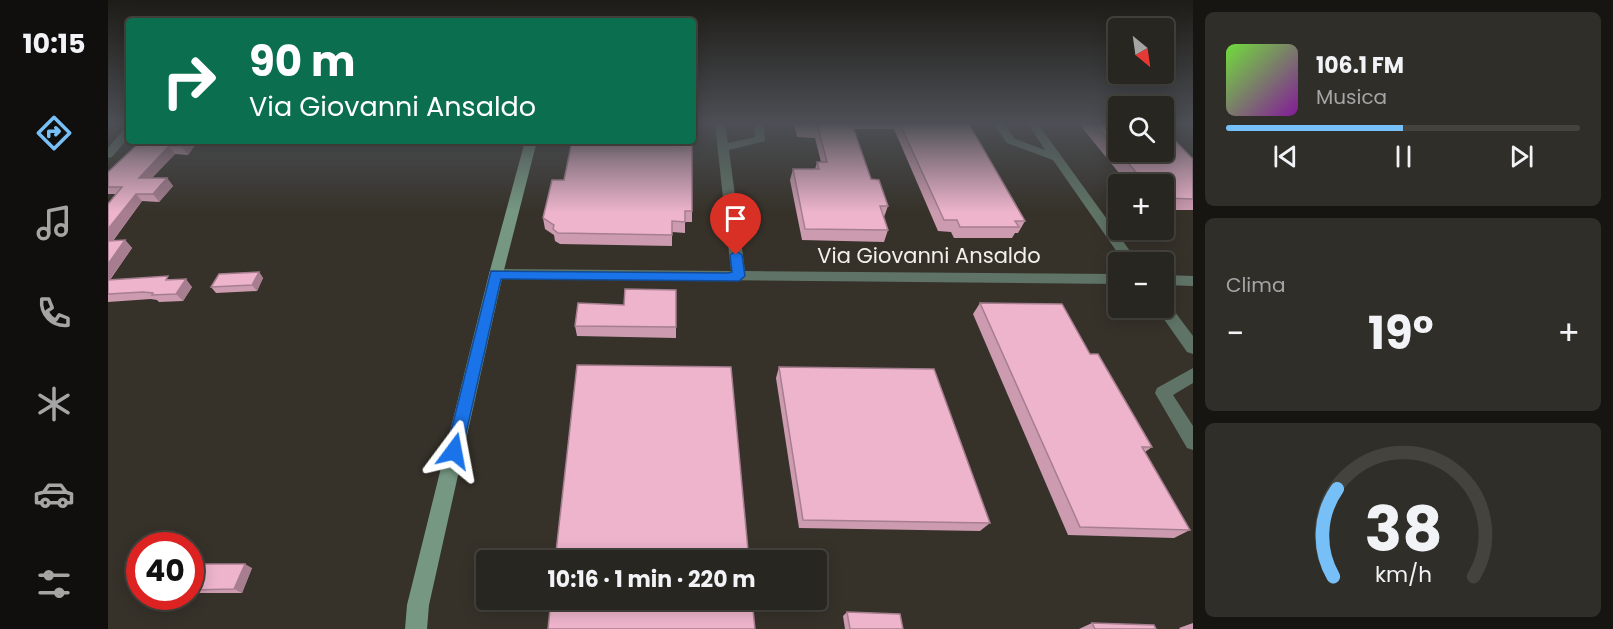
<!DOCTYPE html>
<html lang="it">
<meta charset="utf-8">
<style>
:root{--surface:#282620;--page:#302e29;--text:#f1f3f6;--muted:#a5a5a5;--line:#44433e;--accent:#76c0f7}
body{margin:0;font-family:Poppins,sans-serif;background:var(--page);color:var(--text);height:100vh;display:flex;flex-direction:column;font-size:22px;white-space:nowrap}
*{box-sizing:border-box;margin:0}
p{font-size:20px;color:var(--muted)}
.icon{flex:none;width:33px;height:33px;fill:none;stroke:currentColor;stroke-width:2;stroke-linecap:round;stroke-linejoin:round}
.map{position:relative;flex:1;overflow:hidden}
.sheet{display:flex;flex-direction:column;gap:12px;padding:12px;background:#161512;width:420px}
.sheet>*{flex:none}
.top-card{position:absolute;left:18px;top:18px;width:570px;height:126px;border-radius:6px;box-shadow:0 3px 15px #0003,0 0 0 2px var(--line);background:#0b6e4f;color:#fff;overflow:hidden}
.needle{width:39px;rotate:151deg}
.controls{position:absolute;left:1000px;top:18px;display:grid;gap:12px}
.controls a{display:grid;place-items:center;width:66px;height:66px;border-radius:6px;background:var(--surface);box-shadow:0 3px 15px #0003,0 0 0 2px var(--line);font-size:30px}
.speed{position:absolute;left:18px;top:532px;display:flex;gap:12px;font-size:30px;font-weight:700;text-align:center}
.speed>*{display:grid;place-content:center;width:78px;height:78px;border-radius:50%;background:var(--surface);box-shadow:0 3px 15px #0003,0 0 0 2px var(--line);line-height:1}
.speed .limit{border:9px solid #d22;background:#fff;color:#111}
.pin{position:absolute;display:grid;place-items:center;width:51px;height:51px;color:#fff;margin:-62px -26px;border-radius:50% 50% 50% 0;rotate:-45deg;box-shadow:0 0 6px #0007}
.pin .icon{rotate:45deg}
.me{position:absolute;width:66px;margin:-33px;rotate:13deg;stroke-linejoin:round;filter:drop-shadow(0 0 4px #0008)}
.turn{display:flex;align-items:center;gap:21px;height:126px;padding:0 24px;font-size:27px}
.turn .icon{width:78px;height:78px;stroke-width:2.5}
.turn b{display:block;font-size:42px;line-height:51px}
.big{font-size:45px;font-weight:700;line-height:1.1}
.sheet .widget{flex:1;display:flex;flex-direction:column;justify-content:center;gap:9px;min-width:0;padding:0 21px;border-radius:9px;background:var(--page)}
.sheet .dial{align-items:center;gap:0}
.dial svg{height:156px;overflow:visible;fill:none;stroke:var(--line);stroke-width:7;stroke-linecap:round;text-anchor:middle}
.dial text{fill:var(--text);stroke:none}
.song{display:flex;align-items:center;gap:18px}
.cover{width:72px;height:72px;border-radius:9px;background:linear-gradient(135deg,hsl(100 70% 55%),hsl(290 70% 35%))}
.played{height:6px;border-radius:3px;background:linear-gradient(90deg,var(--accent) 50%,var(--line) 50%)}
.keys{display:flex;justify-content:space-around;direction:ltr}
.heat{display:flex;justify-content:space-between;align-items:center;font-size:33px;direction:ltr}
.trip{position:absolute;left:368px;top:550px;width:351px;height:60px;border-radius:6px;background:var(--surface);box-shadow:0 3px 15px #0003,0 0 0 2px var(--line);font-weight:700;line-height:60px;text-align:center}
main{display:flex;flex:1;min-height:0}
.dock{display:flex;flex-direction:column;width:108px;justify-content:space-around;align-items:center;background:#100f0d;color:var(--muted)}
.dock .icon{width:42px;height:42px}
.dock .current{color:var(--accent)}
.dock b{font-size:27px;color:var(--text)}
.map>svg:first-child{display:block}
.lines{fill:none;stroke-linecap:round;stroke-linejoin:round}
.street{fill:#5f7466;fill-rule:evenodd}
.secondary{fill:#769882;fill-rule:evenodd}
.wall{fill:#cc9baf}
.shaded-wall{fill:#a67e8f}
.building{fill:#edb4cc;stroke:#a67e8f;stroke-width:1.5}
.route{fill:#1a73e8;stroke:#114b97;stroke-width:1.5}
.labels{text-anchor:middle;stroke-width:6;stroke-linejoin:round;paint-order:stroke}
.street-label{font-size:21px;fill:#f3f0ea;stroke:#36322a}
</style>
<main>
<nav class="dock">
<b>10:15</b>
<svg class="icon current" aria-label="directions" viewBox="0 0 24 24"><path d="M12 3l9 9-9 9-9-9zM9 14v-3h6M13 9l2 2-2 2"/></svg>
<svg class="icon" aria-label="music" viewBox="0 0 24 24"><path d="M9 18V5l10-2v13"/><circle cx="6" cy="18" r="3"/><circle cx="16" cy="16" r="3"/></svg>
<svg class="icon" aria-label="phone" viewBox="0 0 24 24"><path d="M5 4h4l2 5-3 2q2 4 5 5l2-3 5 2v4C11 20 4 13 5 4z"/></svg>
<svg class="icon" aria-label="climate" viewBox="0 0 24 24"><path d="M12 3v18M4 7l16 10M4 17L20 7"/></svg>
<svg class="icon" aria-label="car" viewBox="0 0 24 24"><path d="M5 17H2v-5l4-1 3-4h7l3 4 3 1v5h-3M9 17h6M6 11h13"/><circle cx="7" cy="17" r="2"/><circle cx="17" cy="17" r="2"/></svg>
<svg class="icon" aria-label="filters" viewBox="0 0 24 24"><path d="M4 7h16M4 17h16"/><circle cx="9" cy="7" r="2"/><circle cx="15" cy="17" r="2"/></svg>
</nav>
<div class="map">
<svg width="1085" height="629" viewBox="0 0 1085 629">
<rect width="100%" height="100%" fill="#36322a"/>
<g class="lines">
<g class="street">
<polygon points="607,124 617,124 620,143 647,137 646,124 656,124 657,141 621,150 637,271 1011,274 1011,284 383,278 381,274 383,270 388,269 623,271"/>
<polygon points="885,124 896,124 907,139 937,150 920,124 930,124 1030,262 1016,262 945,160 899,143"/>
<polygon points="21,127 21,137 4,157 0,158 0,148 17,128"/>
<polygon points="1056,275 1085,276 1085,286 1056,285"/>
<polygon points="1056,302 1061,304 1085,336 1085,354 1079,352 1051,312 1049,308 1056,308"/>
<polygon points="1085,368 1085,383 1065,395 1085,426 1085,450 1079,448 1047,393 1049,388"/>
</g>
<polygon class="secondary" points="417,141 429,141 395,274 321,605 319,629 297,629 299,605 381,274"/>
</g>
<g class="wall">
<polygon points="686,124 861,124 917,221 910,233 907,233 904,238 846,238 843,232 830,231 786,129 746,129 763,179 780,206 776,217 780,230 776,242 694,240 682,180 685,169 707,169 709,162 713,162 707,138 689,137"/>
<polygon points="971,124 1011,124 1085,159 1085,210 1056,210 1056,184 1020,184"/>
<polygon points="33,141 90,141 80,155 67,154 44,178 59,178 65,186 51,202 34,201 5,241 17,240 24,248 2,280 63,279 84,287 75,301 51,302 49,300 43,299 0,302 0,204 8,194 0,194 0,172"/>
<polygon points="456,180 584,211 584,222 577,222 577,233 564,232 564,246 452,244 447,241 446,235 437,229 435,218"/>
<polygon points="151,272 155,278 149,291 108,293 103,287"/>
<polygon points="872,303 982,354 1044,447 1037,452 1082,530 1066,538 960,535 865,314"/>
<polygon points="516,305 568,327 568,338 469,336 467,326"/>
<polygon points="671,367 882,523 872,531 691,528 668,378"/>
<polygon points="144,568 134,593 82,593 82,577"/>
<polygon points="739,612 795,629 737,629 735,616"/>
<polygon points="984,623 1048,629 971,629"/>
<polygon points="1085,623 1085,629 1072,629 1071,628"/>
</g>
<g class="shaded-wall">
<polygon points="79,141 90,141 80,155 74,147"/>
<polygon points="61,146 67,154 37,185 31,178"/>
<polygon points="59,178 65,186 51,202 45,194"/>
<polygon points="28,194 34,201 0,247 0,229"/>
<polygon points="17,240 24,248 0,282 0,264"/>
<polygon points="151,272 155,278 149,291 144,285"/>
<polygon points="78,279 84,287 75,301 68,294"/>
<polygon points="137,564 144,568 134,593 126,589"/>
</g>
<g class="building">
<polygon points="690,124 744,124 763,179 771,180 780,206 772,206 780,230 697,229 685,169 711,169 709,162 719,162 710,127 691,126"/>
<polygon points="792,124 861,124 917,221 907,221 911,227 852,227 849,220 836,220"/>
<polygon points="987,124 1011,124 1011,152 1056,152 1056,129 1085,159 1085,199 1056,198 1056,184 1038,184"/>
<polygon points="33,141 79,141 74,147 61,146 31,178 59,178 45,194 28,194 0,229 0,204 14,187 0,187 0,172"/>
<polygon points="464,141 584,141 584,211 577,211 577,222 564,221 564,235 450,233 445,229 446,225 435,218 444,180 456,180"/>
<polygon points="17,240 0,264 0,241"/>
<polygon points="151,272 144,285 103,287 111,274"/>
<polygon points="60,276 58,280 78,279 68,294 44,295 45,293 35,292 0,294 0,280"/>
<polygon points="517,289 568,290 568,327 467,326 470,303 516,305"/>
<polygon points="872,303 954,304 982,354 990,354 1044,447 1034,447 1082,530 972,527"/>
<polygon points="469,365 623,367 641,561 447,561"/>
<polygon points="671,367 826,369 882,523 695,520"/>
<polygon points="89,564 137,564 126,589 82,590 82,577"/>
<polygon points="443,600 644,600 647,629 440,629"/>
<polygon points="739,612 792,614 795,629 742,629"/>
<polygon points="984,623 1046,625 1048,629 987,629"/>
</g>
<linearGradient id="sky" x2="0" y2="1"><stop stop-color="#1e1c17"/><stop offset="0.58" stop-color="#4c4f55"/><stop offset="1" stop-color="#4c4f55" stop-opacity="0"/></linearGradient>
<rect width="1085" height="212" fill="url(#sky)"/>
<polygon class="route" points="628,251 634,255 637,276 631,281 393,279 354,451 352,456 346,458 341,456 338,451 383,271 620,273 624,272 622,255"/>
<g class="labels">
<g class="street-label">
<text x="821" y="263">Via Giovanni Ansaldo</text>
</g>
</g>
</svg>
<div class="controls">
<a><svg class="needle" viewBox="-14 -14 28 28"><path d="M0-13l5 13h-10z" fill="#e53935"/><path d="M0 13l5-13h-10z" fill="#a5a5a5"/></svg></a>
<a><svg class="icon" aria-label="search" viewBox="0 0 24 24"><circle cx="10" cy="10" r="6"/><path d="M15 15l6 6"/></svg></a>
<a>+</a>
<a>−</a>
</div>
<div class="speed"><div class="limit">40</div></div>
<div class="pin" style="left:628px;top:255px;background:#d93025"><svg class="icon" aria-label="arrive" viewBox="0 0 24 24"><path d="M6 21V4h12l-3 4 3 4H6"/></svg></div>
<svg class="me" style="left:346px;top:451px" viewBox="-20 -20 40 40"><path d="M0-17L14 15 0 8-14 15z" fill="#1a73e8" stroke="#fff" stroke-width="4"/></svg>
<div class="trip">10:16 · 1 min · 220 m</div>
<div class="top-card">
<div class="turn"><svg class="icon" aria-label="right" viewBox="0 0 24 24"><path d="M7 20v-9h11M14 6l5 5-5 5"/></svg><div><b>90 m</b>Via Giovanni Ansaldo</div></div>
</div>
</div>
<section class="sheet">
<div class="widget">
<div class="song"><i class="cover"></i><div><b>106.1 FM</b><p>Musica</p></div></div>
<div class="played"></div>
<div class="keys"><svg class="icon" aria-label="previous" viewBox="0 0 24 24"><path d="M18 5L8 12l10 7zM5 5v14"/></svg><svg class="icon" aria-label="pause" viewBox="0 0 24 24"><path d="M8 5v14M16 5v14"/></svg><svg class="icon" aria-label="next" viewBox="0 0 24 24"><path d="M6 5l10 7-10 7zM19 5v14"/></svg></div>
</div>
<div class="widget"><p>Clima</p>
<div class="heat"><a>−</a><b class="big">19°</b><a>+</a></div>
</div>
<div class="widget dial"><svg viewBox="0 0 100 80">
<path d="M14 69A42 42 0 1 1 86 69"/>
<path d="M14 69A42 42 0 0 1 16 24" stroke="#76c0f7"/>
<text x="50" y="56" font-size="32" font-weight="700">38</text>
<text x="50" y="72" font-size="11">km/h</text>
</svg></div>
</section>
</main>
